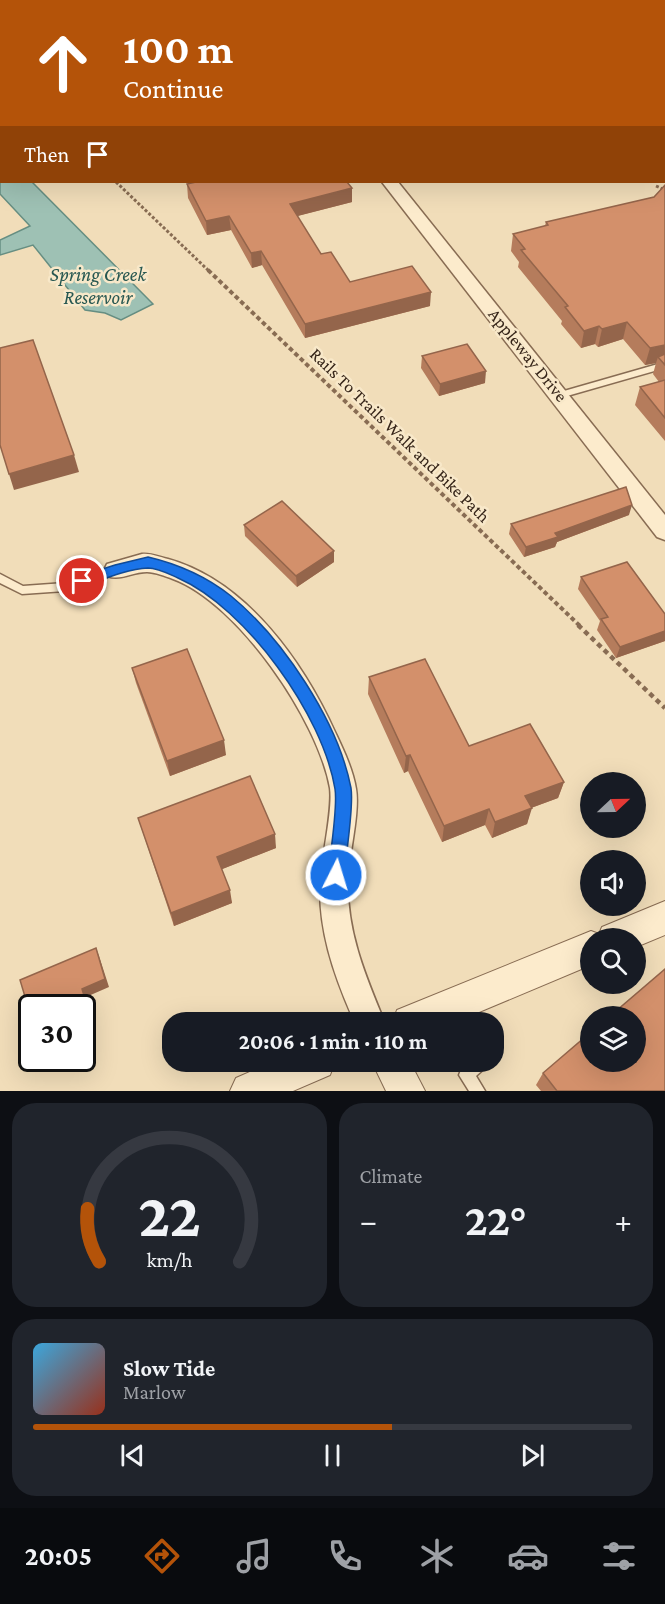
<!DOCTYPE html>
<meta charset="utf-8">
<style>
:root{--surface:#171b24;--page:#20242c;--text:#f1f3f6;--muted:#9ea1a6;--line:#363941;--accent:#b45309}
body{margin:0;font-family:"Crimson Pro",serif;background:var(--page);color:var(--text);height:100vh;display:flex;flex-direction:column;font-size:22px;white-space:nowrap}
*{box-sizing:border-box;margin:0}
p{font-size:20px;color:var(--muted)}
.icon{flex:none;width:33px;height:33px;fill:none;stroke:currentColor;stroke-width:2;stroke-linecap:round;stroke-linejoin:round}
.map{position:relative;height:1091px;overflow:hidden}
.panel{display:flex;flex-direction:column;gap:12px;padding:12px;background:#0d0f14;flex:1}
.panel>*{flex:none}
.top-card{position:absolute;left:0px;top:0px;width:666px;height:183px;box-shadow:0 6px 24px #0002;background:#b45309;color:#fff;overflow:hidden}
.needle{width:39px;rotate:68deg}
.buttons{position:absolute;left:580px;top:772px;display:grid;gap:12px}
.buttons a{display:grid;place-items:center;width:66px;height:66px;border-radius:50%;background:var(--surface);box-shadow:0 6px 24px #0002;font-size:30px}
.speed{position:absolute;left:18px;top:994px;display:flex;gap:12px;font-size:30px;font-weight:700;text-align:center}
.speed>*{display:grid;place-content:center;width:78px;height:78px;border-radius:50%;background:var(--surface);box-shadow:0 6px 24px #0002;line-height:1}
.speed .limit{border:3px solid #111;border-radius:9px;background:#fff;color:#111}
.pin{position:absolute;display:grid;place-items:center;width:51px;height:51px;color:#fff;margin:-26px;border:3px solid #fff;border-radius:50%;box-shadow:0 2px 6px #0007}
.me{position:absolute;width:66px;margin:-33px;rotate:5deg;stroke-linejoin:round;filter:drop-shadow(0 0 4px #0008)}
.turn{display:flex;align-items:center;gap:21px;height:126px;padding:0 24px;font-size:27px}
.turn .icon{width:78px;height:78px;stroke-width:2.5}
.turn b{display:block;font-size:42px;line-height:51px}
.then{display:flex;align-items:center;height:57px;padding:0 24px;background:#0003;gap:12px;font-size:22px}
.big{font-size:45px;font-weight:700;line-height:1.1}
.panel .tile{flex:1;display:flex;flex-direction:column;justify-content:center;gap:9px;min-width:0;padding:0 21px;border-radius:24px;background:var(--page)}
.panel .dial{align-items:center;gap:0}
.dial svg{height:156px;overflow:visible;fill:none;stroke:var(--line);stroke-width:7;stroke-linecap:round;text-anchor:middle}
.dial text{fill:var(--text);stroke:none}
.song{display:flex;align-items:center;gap:18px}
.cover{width:72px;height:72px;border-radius:9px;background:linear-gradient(135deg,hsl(200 70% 55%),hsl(10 70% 35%))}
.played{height:6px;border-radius:3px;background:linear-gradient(90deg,var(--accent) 60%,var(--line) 60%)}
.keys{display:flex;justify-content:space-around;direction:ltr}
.heat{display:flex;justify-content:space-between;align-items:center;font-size:33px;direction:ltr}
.panel .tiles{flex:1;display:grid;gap:12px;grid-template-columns:1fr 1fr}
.tile:last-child{grid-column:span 2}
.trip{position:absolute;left:162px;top:1012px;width:342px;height:60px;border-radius:24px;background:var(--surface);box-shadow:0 6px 24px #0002;font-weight:700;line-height:60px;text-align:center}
.menu{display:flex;height:96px;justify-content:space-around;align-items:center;background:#090b0e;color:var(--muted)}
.menu .icon{width:42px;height:42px}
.menu .on{color:var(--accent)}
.menu b{font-size:27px;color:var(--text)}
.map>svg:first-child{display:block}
.water{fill:#9ec1b4;stroke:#668e82;stroke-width:1.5}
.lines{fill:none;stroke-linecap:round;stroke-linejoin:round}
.service-casing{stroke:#886c53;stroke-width:3}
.minor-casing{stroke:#886c53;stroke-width:3}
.tertiary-casing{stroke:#886c53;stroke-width:2}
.path-far2{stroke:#886c53;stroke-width:3;stroke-dasharray:3 2;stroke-linecap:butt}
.path-far1{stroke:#886c53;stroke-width:4;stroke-dasharray:4.5 3;stroke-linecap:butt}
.path{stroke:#886c53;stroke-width:4.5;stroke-dasharray:5 4;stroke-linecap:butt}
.service{fill:#fcebcc;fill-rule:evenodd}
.minor{fill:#fcebcc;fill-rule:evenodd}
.tertiary{fill:#fcebcc;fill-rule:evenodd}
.wall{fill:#b57c5c}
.shaded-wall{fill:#94654b}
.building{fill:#d3906b;stroke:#94654b;stroke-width:1.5}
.route{fill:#1a73e8;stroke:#114b97;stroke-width:1.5}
.labels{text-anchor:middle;stroke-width:5;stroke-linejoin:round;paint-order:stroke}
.street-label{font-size:18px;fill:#362519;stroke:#f8e8c9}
.water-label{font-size:20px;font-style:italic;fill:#275751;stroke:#f8e8c9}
</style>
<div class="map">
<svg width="665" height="1091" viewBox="0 0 665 1091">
<rect width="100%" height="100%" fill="#f1ddb9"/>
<polygon class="water" points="0,149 2,182 32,182 153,304 121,320 105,313 85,310 33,245 0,255 0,240 30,226 0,194"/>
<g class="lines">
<defs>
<g id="service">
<polygon points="665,362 665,368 560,398 555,395 557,393"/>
<polygon points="115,566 119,567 120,570 119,573 65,591 22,594 0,583 0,574 23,586 65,583"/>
<polygon points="470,1062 488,1062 486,1067 476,1076 485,1091 469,1091 459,1075 461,1070"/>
</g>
<g id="minor">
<polygon points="238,0 252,0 253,2 239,2"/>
<polygon points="382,182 398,182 665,515 665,540 657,537"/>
<path d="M142,554c9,-1 17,3 26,5 79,22 136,104 168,175 8,17 17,36 20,55 4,23 -7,65 -8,90 -2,52 18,98 37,144h-30c-21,-47 -39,-97 -34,-149 2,-23 12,-66 9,-86 -12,-68 -92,-185 -157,-209 -8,-3 -18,-7 -26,-7 -15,0 -26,9 -40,4l-3,-6 3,-6z"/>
</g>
<g id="tertiary">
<polygon points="665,901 665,935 636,947 636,939 591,939 591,965 453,1023 392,1023 397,1010 591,931 599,934 602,927"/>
<polygon points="273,1062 335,1062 330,1075 293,1091 230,1091 236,1078"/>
<polygon points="372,1062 410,1062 425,1091 386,1091"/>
</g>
</defs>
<use href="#service" class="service-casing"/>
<use href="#minor" class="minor-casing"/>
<use href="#tertiary" class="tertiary-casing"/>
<g class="path-far2">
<polyline points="116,182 209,271"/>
<polyline points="656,186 665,190"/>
</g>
<polyline class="path-far1" points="208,270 580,626"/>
<polyline class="path" points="578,625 665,708"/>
<use href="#service" class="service"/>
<use href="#minor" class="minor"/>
<use href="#tertiary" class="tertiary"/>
</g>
<g class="wall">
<polygon points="2,26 2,50 0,50 0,28"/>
<polygon points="187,184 352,202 297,216 321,254 350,282 430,306 305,338 262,265 252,268 231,230 207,235 188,198"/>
<polygon points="546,222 665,365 665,441 635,405 640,387 659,382 653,374 656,363 645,365 623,339 598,347 595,344 581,348 561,324 562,321 518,267 519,262 511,251 513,234 545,226"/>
<polygon points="422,356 485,383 439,396 421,368"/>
<polygon points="629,515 557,542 555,547 524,557 509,534 511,524"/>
<polygon points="244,525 334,562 297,587 245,536"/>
<polygon points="581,577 665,614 665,641 616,658 597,630 600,621 578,589"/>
<polygon points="132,668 226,755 170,776 136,683"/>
<polygon points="369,677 469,746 564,782 558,798 531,808 527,824 492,838 485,825 442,842 408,771 404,773 368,694"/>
<polygon points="138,818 276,848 222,869 232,903 174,926"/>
<polygon points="543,1073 665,1091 541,1091 536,1085"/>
</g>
<g class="shaded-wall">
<polygon points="352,188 352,202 290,218 290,204"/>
<polygon points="229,216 231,230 207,235 206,221"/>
<polygon points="261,251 262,265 252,268 251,253"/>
<polygon points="431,292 430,306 305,338 305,324"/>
<polygon points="627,322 623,339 598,347 602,329"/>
<polygon points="599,326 595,344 581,348 584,331"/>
<polygon points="665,345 665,361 658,357 656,363 645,365 650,348"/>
<polygon points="486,371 485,383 439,396 440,384"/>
<polygon points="74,455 79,472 14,490 9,474"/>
<polygon points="632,505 629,515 557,542 555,547 524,557 526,547 555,533"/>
<polygon points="334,551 334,562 297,587 296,576"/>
<polygon points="665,631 665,641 616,658 620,647"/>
<polygon points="224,740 226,755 170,776 167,761"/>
<polygon points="410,755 408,771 404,773 406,756"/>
<polygon points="564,782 558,798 520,812 525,796"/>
<polygon points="532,808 527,824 492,838 495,822"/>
<polygon points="489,809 485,825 442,842 444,826"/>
<polygon points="275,834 276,848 220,870 217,857"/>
<polygon points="230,890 232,903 174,926 171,913"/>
<polygon points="96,948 99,956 109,987 86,997 95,1027 82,1032 82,989"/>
</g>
<g class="building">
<polygon points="2,26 2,39 0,39 0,28"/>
<polygon points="196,182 347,182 352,188 290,204 321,254 331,252 350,282 412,266 431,292 305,324 261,251 251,253 229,216 206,221 187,184"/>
<polygon points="665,185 665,345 650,348 627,322 602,329 599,326 584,331 565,307 568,306 521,250 525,249 513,234 548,225 546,222 654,197"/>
<polygon points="33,340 74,455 9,474 0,445 0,348"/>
<polygon points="467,344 486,371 440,384 422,356"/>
<polygon points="665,354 665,365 658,357"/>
<polygon points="665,380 665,418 640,387"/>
<polygon points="626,487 632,505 555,533 558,537 526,547 511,524"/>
<polygon points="282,501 334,551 296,576 244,525"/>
<polygon points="627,562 665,614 665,631 620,647 601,619 608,617 581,577"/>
<polygon points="187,649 224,740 167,761 132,668"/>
<polygon points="425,659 469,746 530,724 564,782 525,796 532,808 495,822 489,809 444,826 410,755 406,756 369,677"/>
<polygon points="250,776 275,834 217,857 230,890 171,913 138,818"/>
<polygon points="96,948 105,979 82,989 91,1019 82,1023 82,1008 32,1008 32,1020 20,980"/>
<polygon points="665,969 665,1091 557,1091 543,1073 591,1032 591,1062 636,1062 636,1017 609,1017"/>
</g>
<path class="route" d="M148,557c30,7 59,20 83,39 52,43 107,125 120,192 3,19 -5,66 -7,87l-2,6 -6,2 -6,-2 -2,-6c2,-21 10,-67 7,-86 -12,-74 -89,-181 -157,-211 -9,-4 -20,-10 -30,-10 -22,1 -46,12 -66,19l-5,-2 -2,-4 2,-4 38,-12z"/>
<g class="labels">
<g class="street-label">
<text transform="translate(528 355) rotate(51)" y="6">Appleway Drive</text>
<text transform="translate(400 435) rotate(44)" y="6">Rails To Trails Walk and Bike Path</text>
</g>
<g class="water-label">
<text x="98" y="281">Spring Creek<tspan x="98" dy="23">Reservoir</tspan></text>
</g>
</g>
</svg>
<div class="buttons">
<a><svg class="needle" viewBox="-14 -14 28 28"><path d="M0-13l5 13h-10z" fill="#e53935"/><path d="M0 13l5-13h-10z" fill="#9ea1a6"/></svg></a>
<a><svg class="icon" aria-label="sound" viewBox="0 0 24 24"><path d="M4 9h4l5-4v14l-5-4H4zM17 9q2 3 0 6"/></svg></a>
<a><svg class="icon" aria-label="search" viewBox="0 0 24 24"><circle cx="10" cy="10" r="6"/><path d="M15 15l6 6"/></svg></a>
<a><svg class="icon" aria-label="layers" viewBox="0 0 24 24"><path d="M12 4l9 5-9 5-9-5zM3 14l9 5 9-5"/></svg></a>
</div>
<div class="speed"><div class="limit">30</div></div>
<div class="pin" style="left:82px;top:581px;background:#d93025"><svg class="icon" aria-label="arrive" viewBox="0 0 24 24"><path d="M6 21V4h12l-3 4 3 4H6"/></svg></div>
<svg class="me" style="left:336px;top:875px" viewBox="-20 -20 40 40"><circle r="17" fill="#1a73e8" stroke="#fff" stroke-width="3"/><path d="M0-11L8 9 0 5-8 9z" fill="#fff"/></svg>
<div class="trip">20:06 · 1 min · 110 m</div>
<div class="top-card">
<div class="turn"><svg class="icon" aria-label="ahead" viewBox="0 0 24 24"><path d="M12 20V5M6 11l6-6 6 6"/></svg><div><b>100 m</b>Continue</div></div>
<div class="then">Then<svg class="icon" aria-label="arrive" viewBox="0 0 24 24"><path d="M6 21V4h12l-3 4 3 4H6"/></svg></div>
</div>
</div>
<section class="panel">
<div class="tiles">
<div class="tile dial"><svg viewBox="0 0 100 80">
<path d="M14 69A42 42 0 1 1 86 69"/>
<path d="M14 69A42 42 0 0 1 8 42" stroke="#b45309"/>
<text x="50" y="56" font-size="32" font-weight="700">22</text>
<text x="50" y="72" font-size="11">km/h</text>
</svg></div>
<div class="tile"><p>Climate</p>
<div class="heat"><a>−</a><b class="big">22°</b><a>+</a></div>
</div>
<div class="tile">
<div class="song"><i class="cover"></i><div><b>Slow Tide</b><p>Marlow</p></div></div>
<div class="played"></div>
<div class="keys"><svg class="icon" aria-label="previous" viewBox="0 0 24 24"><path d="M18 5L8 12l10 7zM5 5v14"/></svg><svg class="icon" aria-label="pause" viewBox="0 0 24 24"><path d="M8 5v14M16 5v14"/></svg><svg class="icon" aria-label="next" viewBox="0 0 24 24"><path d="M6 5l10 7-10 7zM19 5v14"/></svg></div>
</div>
</div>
</section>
<nav class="menu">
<b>20:05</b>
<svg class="icon on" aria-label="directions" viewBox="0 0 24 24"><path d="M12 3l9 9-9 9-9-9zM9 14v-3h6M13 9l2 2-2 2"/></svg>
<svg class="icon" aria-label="music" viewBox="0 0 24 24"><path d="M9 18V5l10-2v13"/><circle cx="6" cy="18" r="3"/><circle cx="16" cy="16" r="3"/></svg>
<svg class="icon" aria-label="phone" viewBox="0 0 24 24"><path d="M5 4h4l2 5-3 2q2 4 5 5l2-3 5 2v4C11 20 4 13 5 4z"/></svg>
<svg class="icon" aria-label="climate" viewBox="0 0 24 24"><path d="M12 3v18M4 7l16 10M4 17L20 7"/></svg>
<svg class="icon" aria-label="car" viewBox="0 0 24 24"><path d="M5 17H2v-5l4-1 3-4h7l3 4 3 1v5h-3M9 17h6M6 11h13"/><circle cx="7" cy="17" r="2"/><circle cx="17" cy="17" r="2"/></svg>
<svg class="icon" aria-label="filters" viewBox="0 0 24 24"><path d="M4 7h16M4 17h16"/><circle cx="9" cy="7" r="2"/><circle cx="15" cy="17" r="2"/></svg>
</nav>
